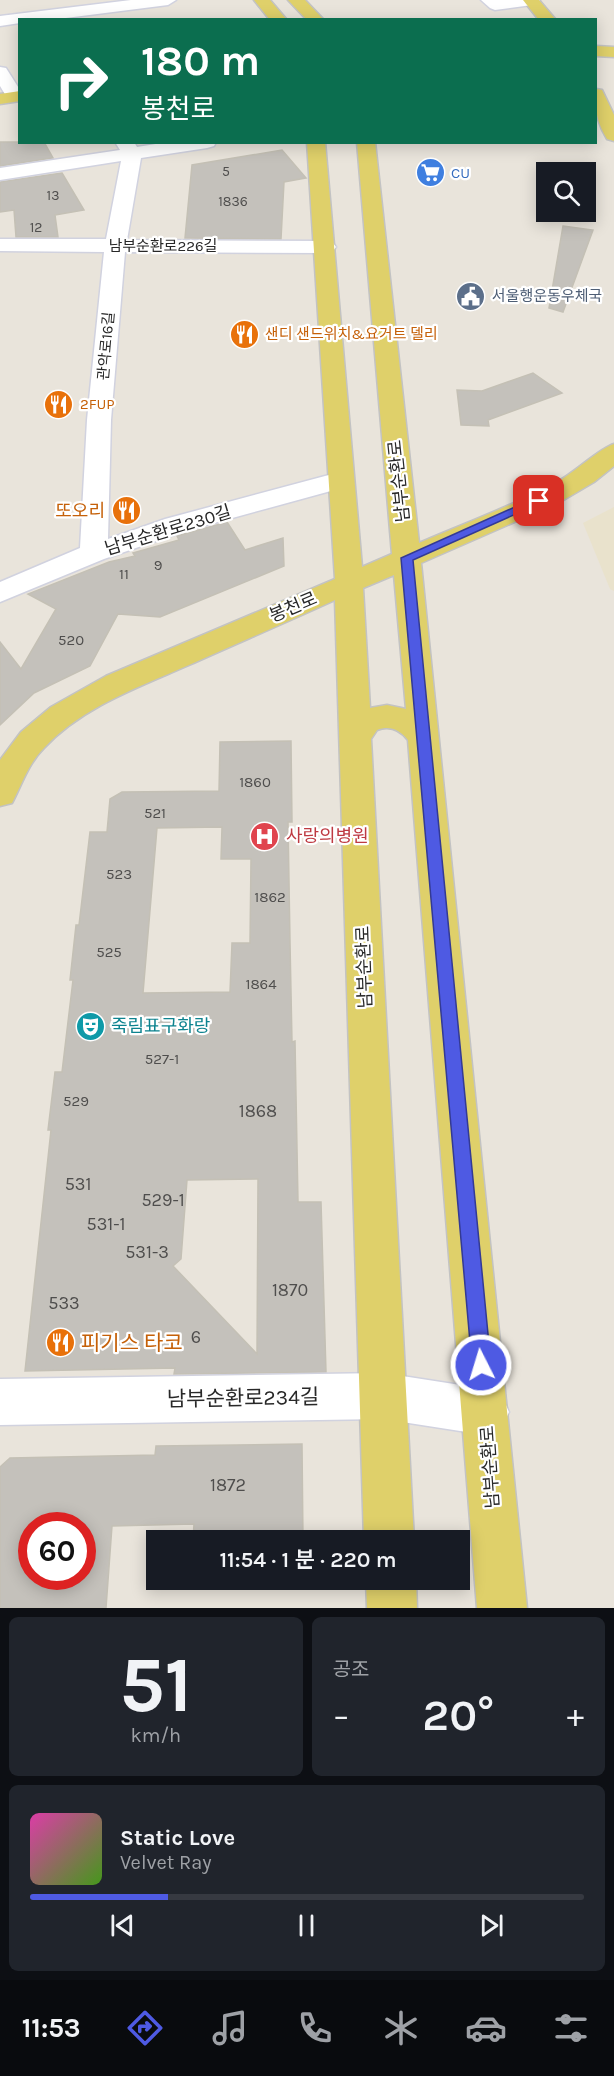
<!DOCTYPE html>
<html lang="ko">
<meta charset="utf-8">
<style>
:root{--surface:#171b24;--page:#20242c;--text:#f1f3f6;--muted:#9ea1a6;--line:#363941;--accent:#4e5ae3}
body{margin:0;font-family:Karla,"Noto Sans KR",sans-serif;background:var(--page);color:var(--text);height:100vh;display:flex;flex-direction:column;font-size:22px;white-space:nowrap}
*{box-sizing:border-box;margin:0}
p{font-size:20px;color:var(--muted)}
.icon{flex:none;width:33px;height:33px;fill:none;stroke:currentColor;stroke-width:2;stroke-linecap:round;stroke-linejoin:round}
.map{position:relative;height:1608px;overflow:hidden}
.details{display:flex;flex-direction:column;gap:9px;padding:9px;background:#0d0f14;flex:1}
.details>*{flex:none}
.top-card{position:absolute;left:18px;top:18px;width:579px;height:126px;border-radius:0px;box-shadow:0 3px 15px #0003;background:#0b6e4f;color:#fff;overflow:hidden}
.fabs{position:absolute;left:536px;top:162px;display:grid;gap:12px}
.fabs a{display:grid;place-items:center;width:60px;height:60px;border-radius:0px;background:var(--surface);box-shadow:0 3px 15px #0003;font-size:30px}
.speed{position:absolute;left:18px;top:1512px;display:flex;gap:12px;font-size:30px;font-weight:700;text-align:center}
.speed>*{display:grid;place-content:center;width:78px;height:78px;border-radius:50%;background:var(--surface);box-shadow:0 3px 15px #0003;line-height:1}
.speed .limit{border:9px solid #d22;background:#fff;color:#111}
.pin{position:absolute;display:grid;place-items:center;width:51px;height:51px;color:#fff;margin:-26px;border-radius:12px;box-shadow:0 3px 9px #0006}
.me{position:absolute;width:66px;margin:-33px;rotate:355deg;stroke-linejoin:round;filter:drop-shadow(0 0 4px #0008)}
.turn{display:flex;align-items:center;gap:21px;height:126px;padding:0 24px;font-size:27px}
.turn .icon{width:78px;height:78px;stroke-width:2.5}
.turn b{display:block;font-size:42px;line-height:51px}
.big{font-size:45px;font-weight:600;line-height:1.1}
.details .widget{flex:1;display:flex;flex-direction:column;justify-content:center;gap:9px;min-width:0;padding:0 21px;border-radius:9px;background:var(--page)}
.details .dial{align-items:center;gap:0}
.dial b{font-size:78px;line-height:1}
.song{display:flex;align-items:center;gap:18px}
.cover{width:72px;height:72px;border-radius:9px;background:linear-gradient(135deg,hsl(320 70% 55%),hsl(100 70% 35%))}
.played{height:6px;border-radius:3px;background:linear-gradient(90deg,var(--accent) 25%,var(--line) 25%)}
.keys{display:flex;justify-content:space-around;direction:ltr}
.heat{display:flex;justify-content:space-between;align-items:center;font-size:33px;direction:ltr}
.details .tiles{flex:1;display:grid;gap:9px;grid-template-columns:1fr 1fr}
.widget:last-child{grid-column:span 2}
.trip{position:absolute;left:146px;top:1530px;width:324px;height:60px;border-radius:0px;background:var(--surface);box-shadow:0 3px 15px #0003;font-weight:600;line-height:60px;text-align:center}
.dock{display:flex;height:96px;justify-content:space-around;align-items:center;background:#090b0e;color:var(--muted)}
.dock .icon{width:42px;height:42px}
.dock .current{color:var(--accent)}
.dock b{font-size:27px;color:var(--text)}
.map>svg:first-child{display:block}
.education{fill:#e9e2cc}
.building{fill:#c4c1bb;stroke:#c4c0b5;stroke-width:1.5;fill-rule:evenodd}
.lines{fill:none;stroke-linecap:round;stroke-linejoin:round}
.minor-casing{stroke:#d1d2df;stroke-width:3}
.major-casing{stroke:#c3c3c3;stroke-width:3}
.minor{fill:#fff;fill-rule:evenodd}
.major{fill:#dfd06a;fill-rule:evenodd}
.route{fill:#4e5ae3;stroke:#333a94;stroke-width:1.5}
.labels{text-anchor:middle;stroke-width:4.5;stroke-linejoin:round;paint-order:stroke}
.far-number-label{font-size:14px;fill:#4f4e4d}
.far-shop-label{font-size:15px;fill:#366cbe;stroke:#fff;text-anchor:start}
.far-street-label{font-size:15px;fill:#282828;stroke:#fff}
.far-service-label{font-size:15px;fill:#4e5e75;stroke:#fff;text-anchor:start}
.far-food-label{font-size:15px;fill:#c56008;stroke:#fff;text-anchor:start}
.number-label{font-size:15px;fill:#4f4e4d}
.street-label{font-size:18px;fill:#282828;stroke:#fff}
.food-label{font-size:18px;fill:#c56008;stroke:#fff;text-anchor:end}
.health-label{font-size:18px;fill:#be3a42;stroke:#fff;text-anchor:start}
.culture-label{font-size:18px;fill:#0d838f;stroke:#fff;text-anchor:start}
.near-number-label{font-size:18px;fill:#4f4e4d}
.near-food-label{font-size:21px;fill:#c56008;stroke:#fff;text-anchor:start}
.near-street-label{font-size:21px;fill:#282828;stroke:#fff}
</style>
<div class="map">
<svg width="614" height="1608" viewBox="0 0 614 1608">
<rect width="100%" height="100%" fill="#e9e4db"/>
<polygon class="education" points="614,507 614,591 610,589 583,523"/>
<g class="building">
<polygon points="0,142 44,142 53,158 0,166"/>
<polygon points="282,150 306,178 284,182 281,239 185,238 192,165"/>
<polygon points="62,173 84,210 55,215 58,237 16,237 14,210 0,212 0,182"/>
<polygon points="563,226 593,230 563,312 549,308"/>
<polygon points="533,373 562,393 488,420 489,426 461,425 457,390 482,391"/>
<polygon points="227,522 245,550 283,538 284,566 160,617 118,614 90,666 34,693 0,725 0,642 21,669 56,609 28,594 109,562 135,556 133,553 179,540 177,536"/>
<path d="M291,741l1,81h-4l2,120 2,100 3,-1 3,161h23l5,170 -152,2 1,-6 -150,3 26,-241h-3l7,-58h7l11,-92h-3l6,-55h3l11,-93h17l3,-33 12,-7 97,-1 1,-49zM222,827l-1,32h30l-1,84h-18l-2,49 -87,1 14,-165zM258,1179l-1,175 -84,-88 8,-7 6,-79z"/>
<path d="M302,1444l1,96h-110l1,-16 -82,2 -6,82h-106v-141l10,-9 145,-3 1,-9zM32,1526h50v50h-50z"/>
<polygon points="192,1580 304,1580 304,1583 191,1585"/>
</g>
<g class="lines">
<defs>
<g id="minor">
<polygon points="131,0 176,0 168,5 50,20 20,20 20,23 0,26 0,16"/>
<polygon points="481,0 540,0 532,5 495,10 490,8"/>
<polygon points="0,67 6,68 20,90 20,101 9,101 0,86"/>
<polygon points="115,142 134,142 137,147 168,142 216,142 214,146 207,148 141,158 127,240 326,241 333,243 336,247 333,251 326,253 125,252 111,420 108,539 165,519 340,472 349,474 353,480 349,486 185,531 104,559 0,602 0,582 80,548 87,420 104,252 0,251 0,239 106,239 121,161 0,180 0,168 120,150"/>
<polygon points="383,1373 486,1389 502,1396 509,1412 502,1428 486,1435 383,1419 0,1425 0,1379"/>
</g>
<g id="major">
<polygon points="254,0 270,0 287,20 270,20"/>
<polygon points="288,0 305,0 324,20 307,20"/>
<polygon points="523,0 539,0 556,20 539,20"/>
<polygon points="596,46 614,47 614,57 596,56"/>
<path d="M596,89l6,1 12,25v26l-7,-2c-10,-16 -13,-32 -11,-50z"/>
<polygon points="20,91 20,101 0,104 0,94"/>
<path d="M307,142h18l37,425 30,-13 -35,-412h18l44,401c46,-20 94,-37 138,-61 17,-9 43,-34 57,-38v22l-20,16 -34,20 -139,61 106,1045h-50l-69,-868c-8,-10 -18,-15 -31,-10l-6,9 43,801h-50l-29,-940c-48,22 -97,43 -146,65 -50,22 -107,42 -145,83 -16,16 -22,36 -32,55l-12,3v-46l21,-28 30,-25 55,-31 229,-97zM394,575l12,134 -19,-4 -17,3 -7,-120z"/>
<polygon points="366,1580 416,1580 417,1608 367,1608"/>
</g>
</defs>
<use href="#minor" class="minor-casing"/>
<use href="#major" class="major-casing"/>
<use href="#minor" class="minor"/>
<use href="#major" class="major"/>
</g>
<polygon class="route" points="535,498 543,498 545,501 413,560 491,1365 488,1372 481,1375 475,1372 472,1365 401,558"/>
<defs>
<symbol id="supermarket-disc" viewBox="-11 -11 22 22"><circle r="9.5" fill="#3f7fe0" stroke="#fff"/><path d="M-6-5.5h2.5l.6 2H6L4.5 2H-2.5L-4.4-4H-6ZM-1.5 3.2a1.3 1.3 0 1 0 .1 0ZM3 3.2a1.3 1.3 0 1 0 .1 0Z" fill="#fff"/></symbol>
<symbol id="civic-disc" viewBox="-11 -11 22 22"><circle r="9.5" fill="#5c6f8a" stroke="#fff"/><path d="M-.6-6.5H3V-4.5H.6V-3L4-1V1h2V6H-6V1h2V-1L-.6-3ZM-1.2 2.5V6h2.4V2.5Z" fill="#fff"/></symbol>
<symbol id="restaurant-disc" viewBox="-11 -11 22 22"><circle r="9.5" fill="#e8710a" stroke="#fff"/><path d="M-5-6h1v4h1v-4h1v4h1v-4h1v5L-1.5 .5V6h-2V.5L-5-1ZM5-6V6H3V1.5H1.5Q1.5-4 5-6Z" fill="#fff"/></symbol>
<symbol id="hospital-disc" viewBox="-11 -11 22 22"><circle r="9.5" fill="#e0444e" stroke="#fff"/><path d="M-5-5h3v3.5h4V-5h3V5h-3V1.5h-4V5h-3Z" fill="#fff"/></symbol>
<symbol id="theatre-disc" viewBox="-11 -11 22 22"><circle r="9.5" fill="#0f9aa8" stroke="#fff"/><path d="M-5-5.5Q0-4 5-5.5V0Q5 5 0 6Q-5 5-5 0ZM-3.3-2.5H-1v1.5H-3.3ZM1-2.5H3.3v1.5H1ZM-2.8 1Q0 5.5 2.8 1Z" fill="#fff"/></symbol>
</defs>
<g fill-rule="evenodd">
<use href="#supermarket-disc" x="414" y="156" width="33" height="33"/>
<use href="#civic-disc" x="454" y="280" width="33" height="33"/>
<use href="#restaurant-disc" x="228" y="318" width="33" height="33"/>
<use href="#restaurant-disc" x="42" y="388" width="33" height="33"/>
<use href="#restaurant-disc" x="110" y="494" width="33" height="33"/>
<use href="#hospital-disc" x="248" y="820" width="33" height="33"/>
<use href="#theatre-disc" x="74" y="1010" width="33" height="33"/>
<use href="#restaurant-disc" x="44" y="1326" width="33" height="33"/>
</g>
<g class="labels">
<g class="far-number-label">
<text x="226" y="176">5</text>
<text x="53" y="200">13</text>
<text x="233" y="206">1836</text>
<text x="36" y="232">12</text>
</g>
<g class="far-shop-label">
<text x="451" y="178">CU</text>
</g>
<g class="far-street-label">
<text x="163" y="251">남부순환로226길</text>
<text transform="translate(106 346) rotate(-85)" y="5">관악로16길</text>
</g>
<g class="far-service-label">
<text x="492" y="301">서울행운동우체국</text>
</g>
<g class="far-food-label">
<text x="265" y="339">샌디 샌드위치&amp;요거트 델리</text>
<text x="80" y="409">2FUP</text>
</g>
<g class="number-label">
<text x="158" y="570">9</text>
<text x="124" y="579">11</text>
<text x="71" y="645">520</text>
<text x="255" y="787">1860</text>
<text x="155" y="818">521</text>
<text x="119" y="879">523</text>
<text x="270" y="902">1862</text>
<text x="109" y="957">525</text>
<text x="261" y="989">1864</text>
<text x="162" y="1064">527-1</text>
<text x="76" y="1106">529</text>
</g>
<g class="street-label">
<text transform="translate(399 481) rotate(-96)" y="6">남부순환로</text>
<text transform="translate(168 530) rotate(-17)" y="6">남부순환로230길</text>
<text transform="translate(293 607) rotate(-23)" y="6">봉천로</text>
<text transform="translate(364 967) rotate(-92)" y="6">남부순환로</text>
<text transform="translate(490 1467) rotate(-94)" y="6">남부순환로</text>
</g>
<g class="food-label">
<text x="105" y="517">또오리</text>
</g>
<g class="health-label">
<text x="286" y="842">사랑의병원</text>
</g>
<g class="culture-label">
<text x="111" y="1032">죽림표구화랑</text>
</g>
<g class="near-number-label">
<text x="258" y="1117">1868</text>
<text x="78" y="1190">531</text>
<text x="163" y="1206">529-1</text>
<text x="106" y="1230">531-1</text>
<text x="147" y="1258">531-3</text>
<text x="290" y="1296">1870</text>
<text x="64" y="1309">533</text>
<text x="196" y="1343">6</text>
<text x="228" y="1491">1872</text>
</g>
<g class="near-food-label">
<text x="81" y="1350">피기스 타코</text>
</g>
<g class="near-street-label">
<text transform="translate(243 1398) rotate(-1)" y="7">남부순환로234길</text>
</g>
</g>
</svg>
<div class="fabs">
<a><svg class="icon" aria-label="search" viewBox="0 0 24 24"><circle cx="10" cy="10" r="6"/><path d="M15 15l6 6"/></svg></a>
</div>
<div class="speed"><div class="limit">60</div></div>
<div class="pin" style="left:539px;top:501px;background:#d93025"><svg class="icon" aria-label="arrive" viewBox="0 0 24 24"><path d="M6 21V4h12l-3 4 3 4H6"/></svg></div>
<svg class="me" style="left:481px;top:1365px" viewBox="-20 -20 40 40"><circle r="17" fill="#4e5ae3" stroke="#fff" stroke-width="3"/><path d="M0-11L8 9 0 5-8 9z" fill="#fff"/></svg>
<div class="trip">11:54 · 1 분 · 220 m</div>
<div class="top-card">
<div class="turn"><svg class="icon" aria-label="right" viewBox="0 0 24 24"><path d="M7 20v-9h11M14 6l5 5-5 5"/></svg><div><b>180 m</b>봉천로</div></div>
</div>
</div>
<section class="details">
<div class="tiles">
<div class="widget dial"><b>51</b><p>km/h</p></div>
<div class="widget"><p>공조</p>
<div class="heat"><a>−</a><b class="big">20°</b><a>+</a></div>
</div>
<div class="widget">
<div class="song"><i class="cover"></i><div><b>Static Love</b><p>Velvet Ray</p></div></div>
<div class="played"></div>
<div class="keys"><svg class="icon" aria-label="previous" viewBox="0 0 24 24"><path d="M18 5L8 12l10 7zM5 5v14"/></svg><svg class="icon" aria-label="pause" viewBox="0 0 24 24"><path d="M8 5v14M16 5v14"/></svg><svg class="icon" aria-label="next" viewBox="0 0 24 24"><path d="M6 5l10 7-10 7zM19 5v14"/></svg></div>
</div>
</div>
</section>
<nav class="dock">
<b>11:53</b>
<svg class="icon current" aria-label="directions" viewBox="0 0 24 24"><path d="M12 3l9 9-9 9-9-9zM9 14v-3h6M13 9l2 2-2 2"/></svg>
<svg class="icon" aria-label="music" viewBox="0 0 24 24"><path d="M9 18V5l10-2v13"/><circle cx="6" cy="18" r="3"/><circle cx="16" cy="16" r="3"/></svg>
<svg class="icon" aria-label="phone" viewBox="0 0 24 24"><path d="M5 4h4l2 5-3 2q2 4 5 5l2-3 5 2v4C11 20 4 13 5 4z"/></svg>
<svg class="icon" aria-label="climate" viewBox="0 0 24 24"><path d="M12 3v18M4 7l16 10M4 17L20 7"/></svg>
<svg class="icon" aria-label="car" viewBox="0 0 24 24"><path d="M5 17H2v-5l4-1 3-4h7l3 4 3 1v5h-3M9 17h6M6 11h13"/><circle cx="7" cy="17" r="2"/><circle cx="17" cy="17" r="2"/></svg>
<svg class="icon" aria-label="filters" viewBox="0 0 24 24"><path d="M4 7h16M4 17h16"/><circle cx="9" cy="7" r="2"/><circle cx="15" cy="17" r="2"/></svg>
</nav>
